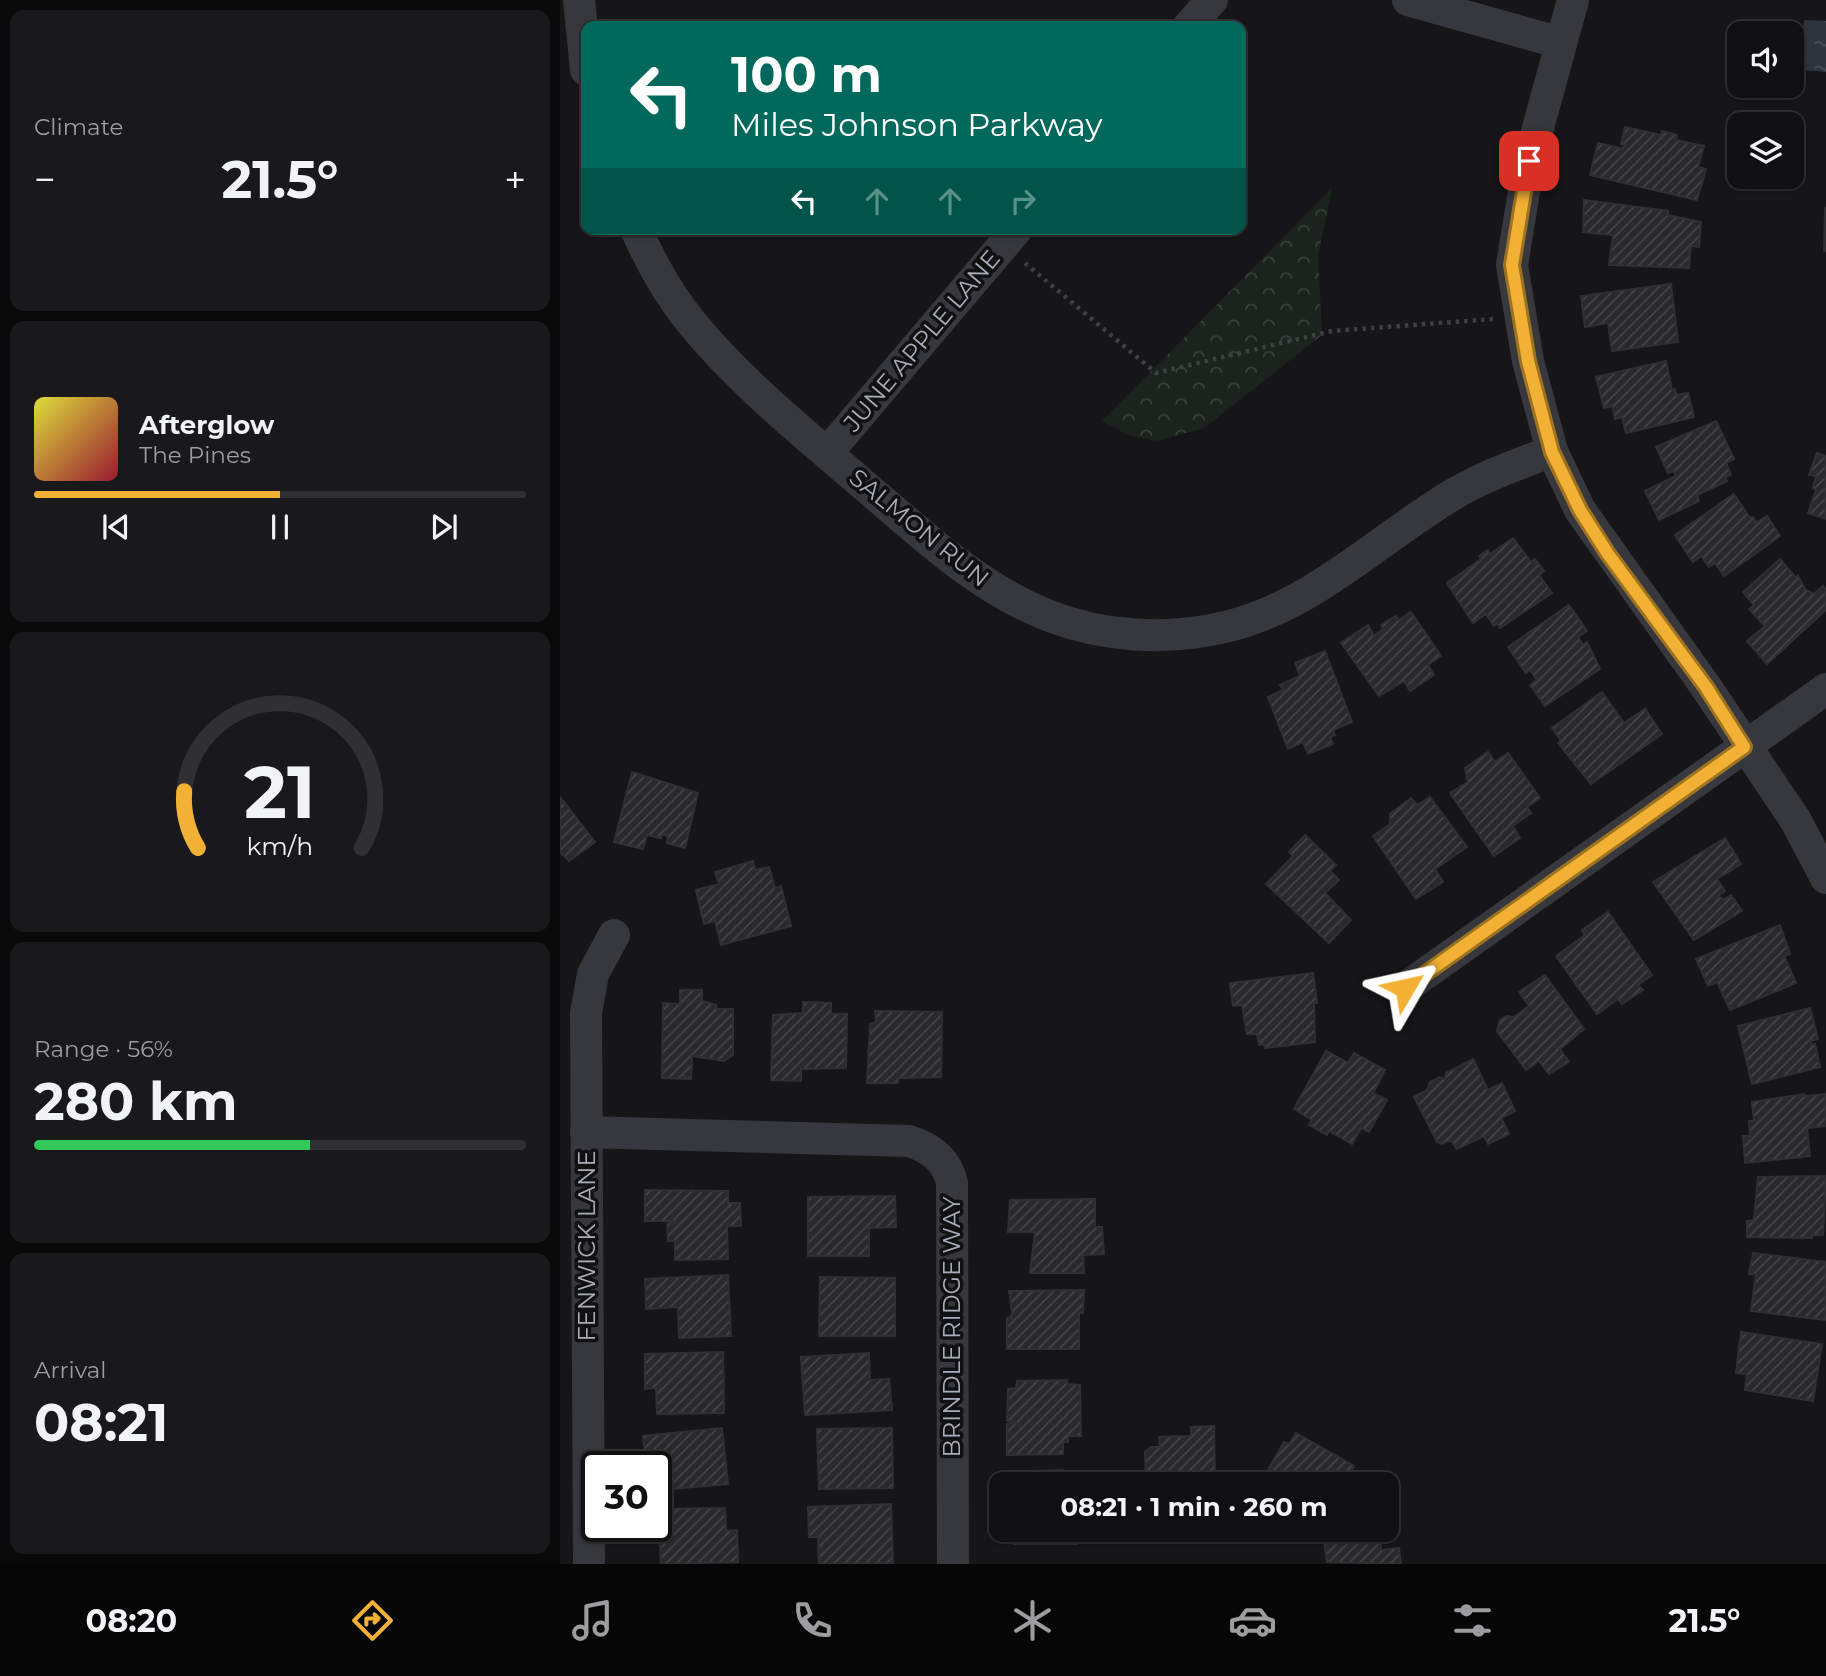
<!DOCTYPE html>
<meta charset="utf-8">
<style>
:root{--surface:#101012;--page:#19191b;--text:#f1f3f6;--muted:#9c9d9f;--line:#303032;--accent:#f2b134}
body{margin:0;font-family:Montserrat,sans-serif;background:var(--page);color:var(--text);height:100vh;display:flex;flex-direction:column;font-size:26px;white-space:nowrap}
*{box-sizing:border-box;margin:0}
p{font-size:23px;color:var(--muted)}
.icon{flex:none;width:38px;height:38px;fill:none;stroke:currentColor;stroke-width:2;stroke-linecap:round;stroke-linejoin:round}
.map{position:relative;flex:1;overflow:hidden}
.side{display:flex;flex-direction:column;gap:10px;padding:10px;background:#09090a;width:560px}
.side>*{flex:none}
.banner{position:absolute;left:21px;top:21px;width:665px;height:214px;border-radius:14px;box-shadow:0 2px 5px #0004,0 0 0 2px var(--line);background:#00695c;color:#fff;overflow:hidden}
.tools{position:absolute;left:1167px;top:21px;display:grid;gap:14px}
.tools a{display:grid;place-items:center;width:77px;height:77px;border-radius:14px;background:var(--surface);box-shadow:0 2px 5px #0004,0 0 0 2px var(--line);font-size:35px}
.speed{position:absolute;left:21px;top:1451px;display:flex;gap:14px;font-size:35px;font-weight:700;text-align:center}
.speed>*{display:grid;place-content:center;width:91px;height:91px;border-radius:50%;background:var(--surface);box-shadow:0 2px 5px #0004,0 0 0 2px var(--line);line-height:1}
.speed .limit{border:4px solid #111;border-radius:10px;background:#fff;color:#111}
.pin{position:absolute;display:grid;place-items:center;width:60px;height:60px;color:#fff;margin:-30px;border-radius:14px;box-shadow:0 4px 10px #0006}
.me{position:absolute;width:77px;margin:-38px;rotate:54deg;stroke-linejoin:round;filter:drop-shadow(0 0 5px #0008)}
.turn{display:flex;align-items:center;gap:24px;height:147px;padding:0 35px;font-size:32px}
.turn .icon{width:91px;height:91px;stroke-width:2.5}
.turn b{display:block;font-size:49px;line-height:60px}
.lanes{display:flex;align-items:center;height:66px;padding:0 35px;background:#0003;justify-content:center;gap:35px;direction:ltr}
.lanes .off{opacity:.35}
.big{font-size:52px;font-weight:700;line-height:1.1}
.side .card{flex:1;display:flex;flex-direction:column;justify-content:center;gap:10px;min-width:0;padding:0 24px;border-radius:14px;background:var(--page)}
.side .dial{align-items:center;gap:0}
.dial svg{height:182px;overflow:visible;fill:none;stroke:var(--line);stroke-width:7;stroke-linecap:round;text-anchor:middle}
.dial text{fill:var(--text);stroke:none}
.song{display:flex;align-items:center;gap:21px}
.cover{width:84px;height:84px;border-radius:10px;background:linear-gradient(135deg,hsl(60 70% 55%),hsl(350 70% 35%))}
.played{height:7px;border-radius:4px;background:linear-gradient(90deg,var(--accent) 50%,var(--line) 50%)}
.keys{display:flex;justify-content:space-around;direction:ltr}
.heat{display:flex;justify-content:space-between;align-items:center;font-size:38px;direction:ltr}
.charge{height:10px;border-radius:5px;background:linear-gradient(90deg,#34c759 56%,var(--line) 0)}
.trip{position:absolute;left:429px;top:1472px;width:410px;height:70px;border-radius:14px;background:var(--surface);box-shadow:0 2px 5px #0004,0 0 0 2px var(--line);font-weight:700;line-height:70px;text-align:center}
.tabs{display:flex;height:112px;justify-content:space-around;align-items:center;background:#060607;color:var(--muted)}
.tabs .icon{width:49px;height:49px}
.tabs .active{color:var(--accent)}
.tabs b{font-size:32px;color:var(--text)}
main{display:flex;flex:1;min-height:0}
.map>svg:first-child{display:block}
.park{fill:url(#park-crowns)}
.water{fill:url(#water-ripples)}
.building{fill:url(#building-hatch);stroke:#303034;stroke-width:2}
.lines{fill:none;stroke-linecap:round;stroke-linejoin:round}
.path{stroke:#3d3f44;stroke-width:4.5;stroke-dasharray:3.5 5;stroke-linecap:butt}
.minor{stroke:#37383d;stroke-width:32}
.route-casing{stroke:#9d7322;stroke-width:18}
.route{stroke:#f2b134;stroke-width:12}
.labels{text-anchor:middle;stroke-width:7;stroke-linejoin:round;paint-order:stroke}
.street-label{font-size:24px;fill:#a8adb8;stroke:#111113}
</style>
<main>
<section class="side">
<div class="card"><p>Climate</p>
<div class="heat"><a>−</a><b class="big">21.5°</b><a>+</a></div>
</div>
<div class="card">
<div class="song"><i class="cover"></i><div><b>Afterglow</b><p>The Pines</p></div></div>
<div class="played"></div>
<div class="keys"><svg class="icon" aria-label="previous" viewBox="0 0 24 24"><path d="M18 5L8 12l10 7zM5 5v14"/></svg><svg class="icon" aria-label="pause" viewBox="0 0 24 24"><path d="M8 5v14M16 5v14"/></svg><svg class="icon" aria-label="next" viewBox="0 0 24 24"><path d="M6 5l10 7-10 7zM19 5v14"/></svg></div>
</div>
<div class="card dial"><svg viewBox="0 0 100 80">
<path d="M14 69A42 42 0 1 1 86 69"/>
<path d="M14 69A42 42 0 0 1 8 44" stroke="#f2b134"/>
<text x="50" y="56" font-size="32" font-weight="700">21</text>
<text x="50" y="72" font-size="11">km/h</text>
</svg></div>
<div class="card"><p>Range · 56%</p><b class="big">280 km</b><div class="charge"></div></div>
<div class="card"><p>Arrival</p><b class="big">08:21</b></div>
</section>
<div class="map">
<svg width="1266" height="1564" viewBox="0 0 1266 1564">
<defs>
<pattern id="park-crowns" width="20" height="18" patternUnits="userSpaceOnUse" patternTransform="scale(1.75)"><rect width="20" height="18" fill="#1c231d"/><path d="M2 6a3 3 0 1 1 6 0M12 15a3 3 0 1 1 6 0" fill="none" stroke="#3a403c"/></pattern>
<pattern id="water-ripples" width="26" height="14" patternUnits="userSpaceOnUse" patternTransform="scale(1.75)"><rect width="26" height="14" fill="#2c353c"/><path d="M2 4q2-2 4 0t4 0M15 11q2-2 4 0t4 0" fill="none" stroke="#485056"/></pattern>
<pattern id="building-hatch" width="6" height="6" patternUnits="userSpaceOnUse" patternTransform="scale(1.75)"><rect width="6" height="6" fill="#29292c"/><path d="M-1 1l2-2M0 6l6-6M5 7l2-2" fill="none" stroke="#454548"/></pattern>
</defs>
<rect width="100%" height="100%" fill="#161618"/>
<polygon class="park" points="772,188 758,256 762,335 644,428 597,441 568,435 542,421"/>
<polygon class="water" points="1244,20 1266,21 1266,72 1241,70"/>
<g class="building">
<polygon points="1065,127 1101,135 1102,131 1117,135 1116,140 1144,146 1138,167 1146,169 1137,200 1030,175 1038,143 1063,149 1064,145 1061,144"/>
<polygon points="1024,200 1108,211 1108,215 1141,222 1139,247 1131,246 1129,268 1049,265 1053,235 1023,232"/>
<polygon points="1265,208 1266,208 1266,251 1264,251"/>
<polygon points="1111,284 1118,342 1052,351 1048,323 1025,327 1021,296"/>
<polygon points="1106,361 1112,390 1115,389 1116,395 1128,393 1134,417 1066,433 1062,417 1055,419 1052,406 1044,408 1036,377"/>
<polygon points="1156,421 1174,459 1166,463 1171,475 1165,477 1167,481 1137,495 1139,501 1099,520 1085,491 1116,476 1114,471 1108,473 1096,447"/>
<polygon points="1257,453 1266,456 1266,519 1248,513 1256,490 1253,488 1256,476 1249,475"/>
<polygon points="1174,494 1190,518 1193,517 1196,523 1207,516 1220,536 1164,576 1155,563 1149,567 1141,556 1133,562 1115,535"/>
<polygon points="953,538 971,562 975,559 984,571 979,575 992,593 940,628 937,623 934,626 926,614 913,623 887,583 921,559 919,556 928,550 930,554"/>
<polygon points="1220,559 1236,578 1238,576 1245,589 1254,594 1263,586 1266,590 1266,610 1207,664 1187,641 1205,626 1189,609 1194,605 1183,592"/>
<polygon points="1009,605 1027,631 1018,637 1023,645 1027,642 1040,669 985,706 970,685 977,680 970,670 966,673 948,647"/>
<polygon points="851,612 881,656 868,665 874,675 850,691 844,681 819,696 781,643 808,625 814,636 823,629 821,625 836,616 839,620"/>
<polygon points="765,651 792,722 773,730 775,735 770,737 773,744 748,754 743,742 728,749 708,697 723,690 720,685 740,676 735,663"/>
<polygon points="1042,692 1064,723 1085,709 1102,734 1031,784 998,743 1001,741 992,728"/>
<polygon points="928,752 935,762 948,753 980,798 967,807 971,813 953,826 960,838 934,856 890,793 908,782 905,768"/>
<polygon points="72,772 138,793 125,848 107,843 108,836 102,834 101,838 87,835 83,849 54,842"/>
<polygon points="0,797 35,842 9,861 0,852"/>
<polygon points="870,797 907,847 875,869 883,882 856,899 813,836 830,824 830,814 851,798 857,805"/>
<polygon points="745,835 776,865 770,871 779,880 765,893 791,920 769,943 706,884 733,856 729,852"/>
<polygon points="1165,838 1181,864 1157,879 1165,891 1159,895 1163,900 1171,895 1182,911 1134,940 1093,882"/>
<polygon points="193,861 195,870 209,867 215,888 221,886 231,926 161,945 155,921 144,924 136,890 159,884 155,872"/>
<polygon points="1048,912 1092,975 1078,985 1083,990 1062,1004 1058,999 1037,1014 996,956 1025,935 1022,930"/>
<polygon points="1220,925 1230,954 1224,956 1236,983 1170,1010 1157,982 1148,986 1136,959"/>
<polygon points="753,973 757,1003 754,1003 755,1042 705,1048 704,1044 699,1045 697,1034 687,1034 682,1005 673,1006 670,983"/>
<polygon points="985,975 1024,1029 1000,1049 1009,1062 989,1074 979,1061 966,1070 937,1031 940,1020 947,1016 954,1017 969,1006 959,992"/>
<polygon points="120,990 142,990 142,1001 156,1005 157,1009 173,1009 173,1055 164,1061 132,1056 131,1079 102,1078 103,1003 120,1004"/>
<polygon points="243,1002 271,1003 271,1014 287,1014 286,1068 241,1069 241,1081 211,1080 213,1015 243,1013"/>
<polygon points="1250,1008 1258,1039 1250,1041 1251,1045 1255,1044 1260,1067 1192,1084 1178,1026"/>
<polygon points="315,1011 382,1012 381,1077 339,1078 338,1083 307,1083 310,1024 316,1022"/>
<polygon points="766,1051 788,1063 794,1053 825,1070 813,1093 827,1100 809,1132 801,1128 792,1144 769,1131 767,1135 749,1125 752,1120 734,1109"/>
<polygon points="913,1059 928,1090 942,1083 955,1111 941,1118 949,1134 928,1144 924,1136 897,1149 891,1140 882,1144 877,1142 854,1097 867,1090 870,1082 880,1077 885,1079 886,1073"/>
<polygon points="1244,1094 1245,1096 1266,1094 1266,1126 1247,1128 1250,1156 1185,1163 1183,1136 1190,1136 1189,1121 1194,1121 1192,1102"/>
<polygon points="1266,1176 1263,1235 1252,1235 1252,1238 1187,1237 1187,1221 1194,1220 1198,1177"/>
<polygon points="85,1190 168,1191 168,1203 180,1203 181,1226 167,1226 168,1259 115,1260 115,1241 108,1241 107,1224 116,1221 85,1221"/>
<polygon points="335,1196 336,1227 309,1228 309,1256 248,1256 248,1197"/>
<polygon points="535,1199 535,1227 542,1227 544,1254 523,1255 524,1273 470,1273 475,1232 448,1232 450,1200"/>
<polygon points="1193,1253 1266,1262 1266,1320 1191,1311 1196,1274 1189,1274"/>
<polygon points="168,1275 171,1336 119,1338 118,1307 86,1309 85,1279"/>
<polygon points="260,1277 335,1278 335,1336 259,1336"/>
<polygon points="524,1290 523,1313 519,1313 519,1349 447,1349 447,1318 451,1317 452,1312 449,1291"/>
<polygon points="1181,1332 1262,1344 1253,1401 1185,1390 1187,1374 1176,1373"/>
<polygon points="163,1352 164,1413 97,1414 96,1388 85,1389 85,1354"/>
<polygon points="309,1353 310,1380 329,1379 332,1410 245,1415 241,1357"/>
<polygon points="507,1380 507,1384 520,1385 521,1436 508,1436 508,1442 503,1442 503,1454 447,1455 447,1424 457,1423 447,1421 448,1389 456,1388 457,1381"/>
<polygon points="654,1426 655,1484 586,1484 585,1452 591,1447 600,1447 599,1437 631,1436 631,1427"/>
<polygon points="162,1428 168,1484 101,1490 98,1461 86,1462 83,1436"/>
<polygon points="332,1428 333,1488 259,1489 257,1429"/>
<polygon points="736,1433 794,1466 784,1484 700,1484 724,1442 729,1444"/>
<polygon points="503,1470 504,1483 517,1484 461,1484 461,1479 470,1479 470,1471"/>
<polygon points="331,1504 333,1563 259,1564 258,1537 249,1537 248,1507"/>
<polygon points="165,1508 166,1531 177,1530 178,1562 101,1564 100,1538 86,1538 85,1526 96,1526 96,1509"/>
<polygon points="453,1530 517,1530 517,1544 454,1544"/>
<polygon points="820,1533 821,1550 839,1548 841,1564 767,1562 764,1541"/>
</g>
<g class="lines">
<polyline class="path" points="465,263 596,373 772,331 933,319"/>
<g class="minor">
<polyline points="19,0 26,70"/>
<polyline points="848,0 1001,43"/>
<polyline points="1013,0 969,161 952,265 968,361 992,451 1020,510 1146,687 1236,821 1266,878"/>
<polyline points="629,26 652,0"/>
<path d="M76,229c14,32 33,66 55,93 48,59 110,109 168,159 60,50 115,105 188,134 56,22 119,26 178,12 86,-20 150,-85 224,-130 32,-20 68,-32 103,-46"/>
<polyline points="267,453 457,229"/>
<polyline points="845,988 1266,689"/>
<path d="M26,1132l323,9c22,7 38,19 43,42l1,381"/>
<polyline points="29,1564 26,1013 33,974 54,935"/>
</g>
</g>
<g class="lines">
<defs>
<polyline id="route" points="845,988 1184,747 1146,687 1048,554 1020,510 992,452 968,361 952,265 969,161"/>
</defs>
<use href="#route" class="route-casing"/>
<use href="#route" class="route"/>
</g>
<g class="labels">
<g class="street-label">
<text transform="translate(362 341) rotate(-50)" y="8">JUNE APPLE LANE</text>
<text transform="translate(359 528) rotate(39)" y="8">SALMON RUN</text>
<text transform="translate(27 1246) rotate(-90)" y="8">FENWICK LANE</text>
<text transform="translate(392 1327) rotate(-90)" y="8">BRINDLE RIDGE WAY</text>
</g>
</g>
</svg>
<div class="tools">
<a><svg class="icon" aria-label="sound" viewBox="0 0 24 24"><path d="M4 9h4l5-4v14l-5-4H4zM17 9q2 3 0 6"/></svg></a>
<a><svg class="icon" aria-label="layers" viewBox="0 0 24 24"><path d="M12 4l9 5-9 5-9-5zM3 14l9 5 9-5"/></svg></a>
</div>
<div class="speed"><div class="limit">30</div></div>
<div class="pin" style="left:969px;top:161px;background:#d93025"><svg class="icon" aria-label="arrive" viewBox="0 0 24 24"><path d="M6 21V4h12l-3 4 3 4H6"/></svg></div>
<svg class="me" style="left:845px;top:988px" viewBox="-20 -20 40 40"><path d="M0-17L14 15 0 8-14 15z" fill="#f2b134" stroke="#fff" stroke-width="4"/></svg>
<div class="trip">08:21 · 1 min · 260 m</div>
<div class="banner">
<div class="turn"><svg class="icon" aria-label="left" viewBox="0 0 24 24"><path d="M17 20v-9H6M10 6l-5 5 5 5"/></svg><div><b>100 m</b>Miles Johnson Parkway</div></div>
<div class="lanes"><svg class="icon" aria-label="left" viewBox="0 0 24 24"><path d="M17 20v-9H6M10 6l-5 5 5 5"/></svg><svg class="icon off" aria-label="ahead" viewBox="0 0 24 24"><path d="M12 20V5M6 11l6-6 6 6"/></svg><svg class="icon off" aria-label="ahead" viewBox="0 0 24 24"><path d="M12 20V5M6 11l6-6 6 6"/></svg><svg class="icon off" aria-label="right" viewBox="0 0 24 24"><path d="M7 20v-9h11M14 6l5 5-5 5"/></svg></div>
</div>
</div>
</main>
<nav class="tabs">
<b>08:20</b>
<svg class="icon active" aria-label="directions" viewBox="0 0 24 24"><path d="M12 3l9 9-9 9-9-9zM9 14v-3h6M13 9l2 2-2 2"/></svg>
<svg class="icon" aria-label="music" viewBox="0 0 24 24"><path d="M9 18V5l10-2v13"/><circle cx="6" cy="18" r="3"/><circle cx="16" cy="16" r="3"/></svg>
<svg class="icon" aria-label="phone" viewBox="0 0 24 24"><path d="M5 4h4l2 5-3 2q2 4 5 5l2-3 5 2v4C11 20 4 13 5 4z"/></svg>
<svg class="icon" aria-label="climate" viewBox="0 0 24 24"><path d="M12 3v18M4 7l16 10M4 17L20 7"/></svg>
<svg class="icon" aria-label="car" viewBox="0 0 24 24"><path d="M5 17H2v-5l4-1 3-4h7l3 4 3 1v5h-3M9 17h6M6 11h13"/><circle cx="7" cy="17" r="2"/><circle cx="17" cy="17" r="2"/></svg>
<svg class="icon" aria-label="filters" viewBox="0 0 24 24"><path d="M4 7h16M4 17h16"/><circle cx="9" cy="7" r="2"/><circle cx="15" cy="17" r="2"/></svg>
<b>21.5°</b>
</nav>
